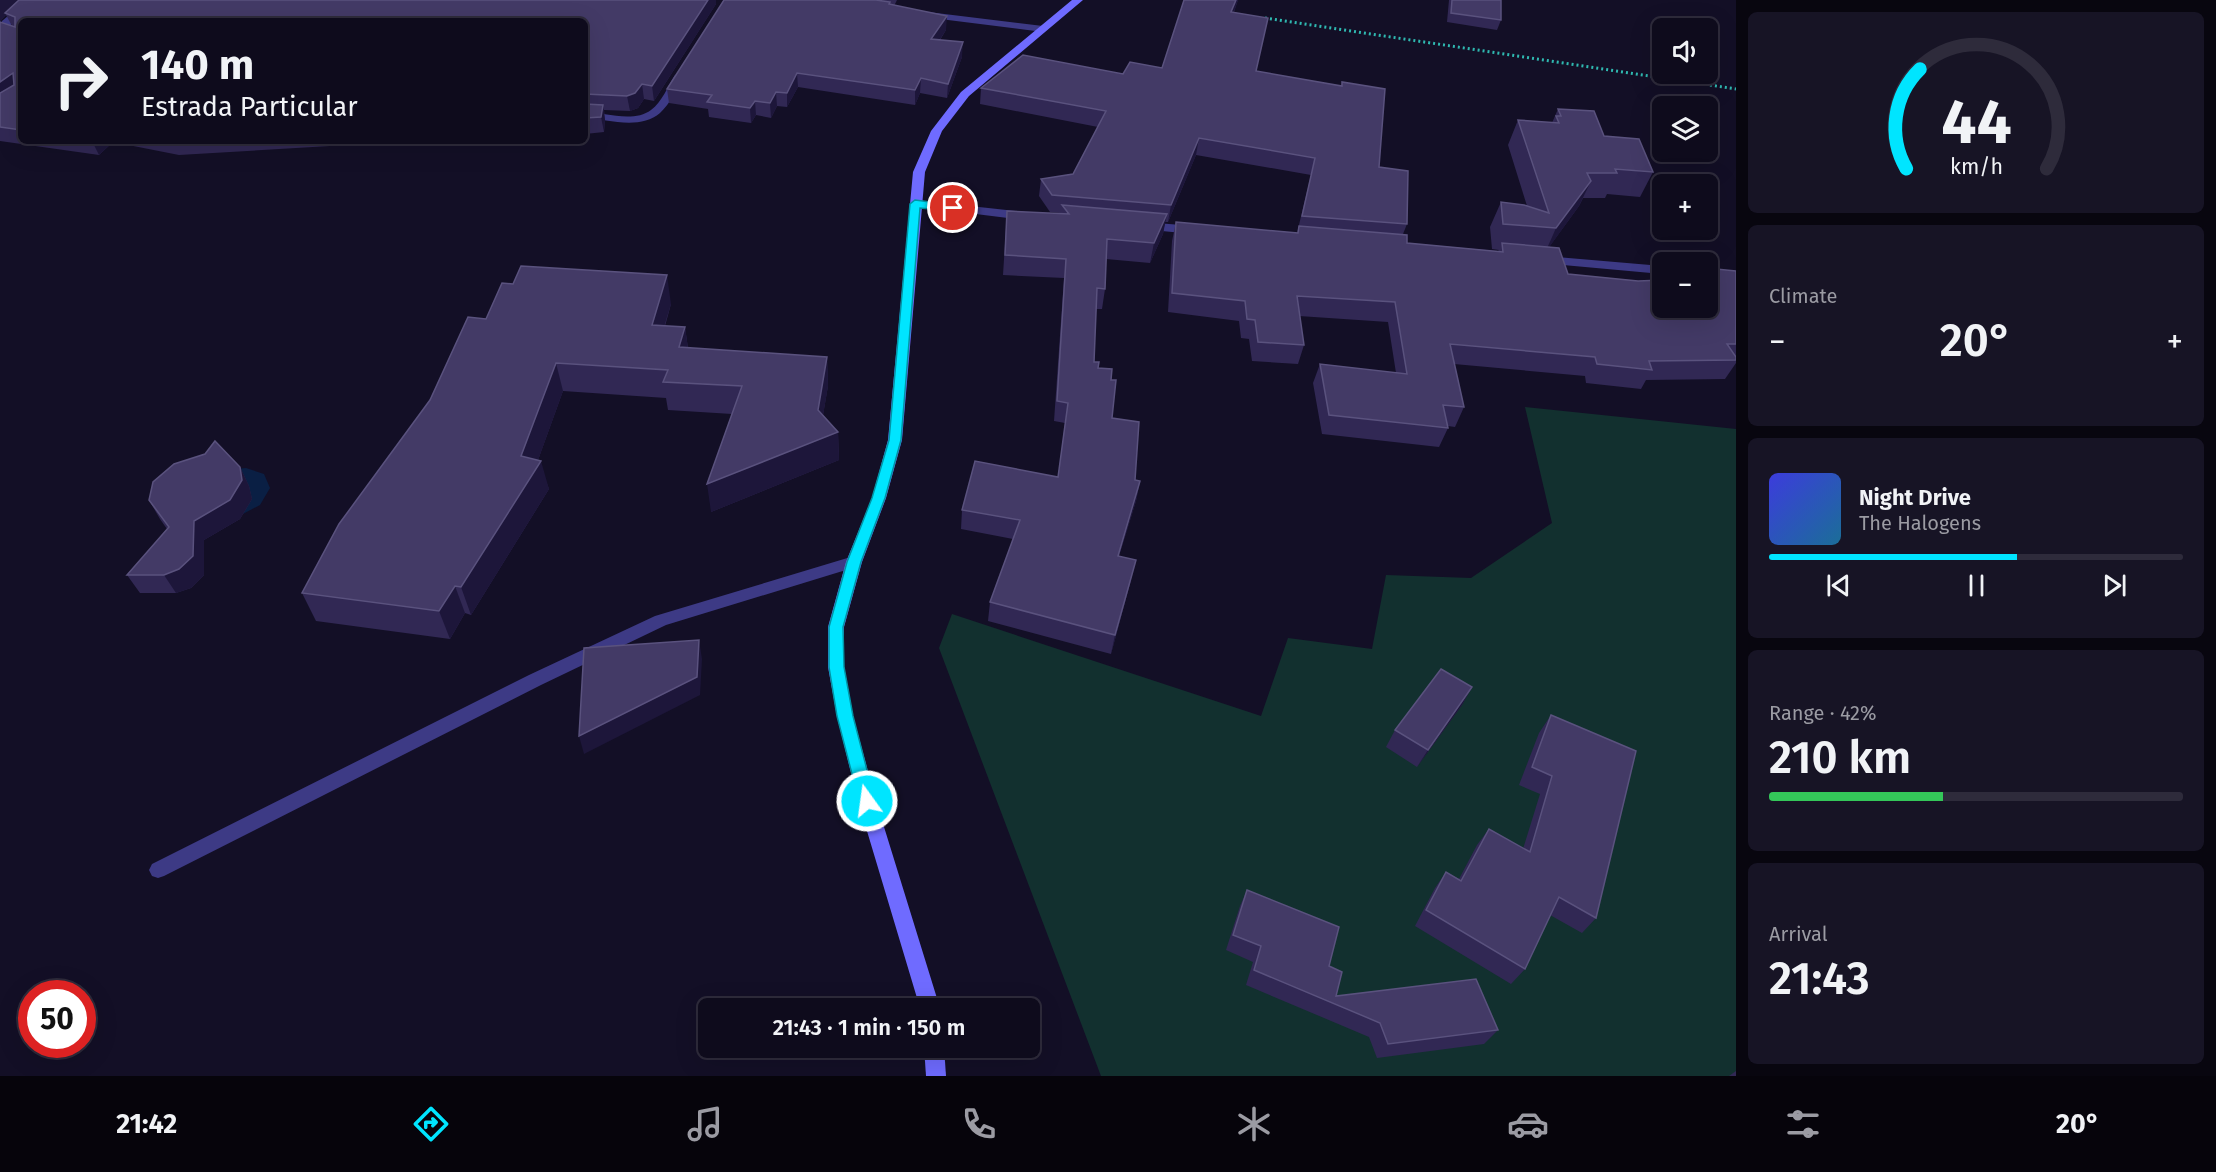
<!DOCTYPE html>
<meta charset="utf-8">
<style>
:root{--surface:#0e0b1c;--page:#171425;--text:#f1f3f6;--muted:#9b9ba3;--line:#2e2b3b;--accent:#00e5ff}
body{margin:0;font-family:"Fira Sans",sans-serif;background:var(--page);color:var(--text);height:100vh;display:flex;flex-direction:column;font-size:22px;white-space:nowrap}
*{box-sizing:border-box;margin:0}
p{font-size:20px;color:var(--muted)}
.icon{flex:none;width:33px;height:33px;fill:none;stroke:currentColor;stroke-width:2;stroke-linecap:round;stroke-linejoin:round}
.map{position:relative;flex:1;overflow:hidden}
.side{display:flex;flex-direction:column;gap:12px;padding:12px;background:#08060f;width:480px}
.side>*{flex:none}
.hud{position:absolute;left:18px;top:18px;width:570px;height:126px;border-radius:9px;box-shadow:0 6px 24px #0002,0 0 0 2px var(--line);background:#0e0b1c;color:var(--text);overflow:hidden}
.buttons{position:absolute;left:1652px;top:18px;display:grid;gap:12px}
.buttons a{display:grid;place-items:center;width:66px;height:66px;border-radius:9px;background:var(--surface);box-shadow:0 6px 24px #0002,0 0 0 2px var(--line);font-size:30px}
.speed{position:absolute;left:18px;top:980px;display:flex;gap:12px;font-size:30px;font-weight:700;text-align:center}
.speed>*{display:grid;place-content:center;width:78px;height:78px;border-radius:50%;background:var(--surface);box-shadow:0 6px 24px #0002,0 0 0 2px var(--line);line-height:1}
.speed .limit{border:9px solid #d22;background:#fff;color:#111}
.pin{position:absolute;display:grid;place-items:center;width:51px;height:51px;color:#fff;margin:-26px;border:3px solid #fff;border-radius:50%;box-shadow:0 2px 6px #0007}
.me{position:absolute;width:66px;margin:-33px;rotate:346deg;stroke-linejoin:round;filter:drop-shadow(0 0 4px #0008)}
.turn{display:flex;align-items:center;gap:21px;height:126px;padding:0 24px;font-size:27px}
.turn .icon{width:78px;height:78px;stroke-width:2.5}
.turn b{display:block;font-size:42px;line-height:51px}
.big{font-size:45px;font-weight:600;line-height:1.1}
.side .tile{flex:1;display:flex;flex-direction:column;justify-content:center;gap:9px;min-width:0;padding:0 21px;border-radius:9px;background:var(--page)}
.side .dial{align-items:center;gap:0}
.dial svg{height:156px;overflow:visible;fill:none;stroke:var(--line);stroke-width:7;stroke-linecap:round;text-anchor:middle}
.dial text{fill:var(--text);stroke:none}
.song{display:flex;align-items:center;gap:18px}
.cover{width:72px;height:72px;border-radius:9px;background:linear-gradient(135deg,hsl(240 70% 55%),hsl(200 70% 35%))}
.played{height:6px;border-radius:3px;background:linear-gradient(90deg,var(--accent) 60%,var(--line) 60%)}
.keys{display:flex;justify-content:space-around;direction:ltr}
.heat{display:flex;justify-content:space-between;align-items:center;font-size:33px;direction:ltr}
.charge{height:9px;border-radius:4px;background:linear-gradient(90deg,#34c759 42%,var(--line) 0)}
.trip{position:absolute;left:698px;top:998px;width:342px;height:60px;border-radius:9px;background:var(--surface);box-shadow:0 6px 24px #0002,0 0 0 2px var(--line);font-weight:600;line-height:60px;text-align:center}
.menu{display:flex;height:96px;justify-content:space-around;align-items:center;background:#06040b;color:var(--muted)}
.menu .icon{width:42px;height:42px}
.menu .selected{color:var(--accent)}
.menu b{font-size:27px;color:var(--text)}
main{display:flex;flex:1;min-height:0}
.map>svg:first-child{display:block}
.green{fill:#12302f}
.water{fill:#0a1f44}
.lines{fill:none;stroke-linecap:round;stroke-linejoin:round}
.path{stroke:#2fb8b0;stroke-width:3;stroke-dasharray:2 3;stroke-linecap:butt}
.lane{fill:#3d3a85;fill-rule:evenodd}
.street{fill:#3d3a85;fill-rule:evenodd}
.secondary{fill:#6f6bff;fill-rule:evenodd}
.wall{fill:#312854}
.shaded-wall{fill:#1d163a}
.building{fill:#433a66;stroke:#5a527e;stroke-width:1.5}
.route{fill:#00e5ff;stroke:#0095a6;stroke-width:1.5}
</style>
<main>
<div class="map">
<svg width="1736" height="1076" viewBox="0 0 1736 1076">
<rect width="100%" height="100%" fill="#130f26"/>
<polygon class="green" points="1525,407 1736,429 1736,1076 1101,1076 939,648 952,614 1261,716 1288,638 1372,649 1386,575 1471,578 1552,523"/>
<polygon class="water" points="246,468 264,474 270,488 260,505 237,517 235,469"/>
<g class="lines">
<polyline class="path" points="1265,18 1736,89"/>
<polygon class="lane" points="854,556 859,558 862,562 859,566 666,625 541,685 164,876 158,878 152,876 149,870 152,864 529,675 655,616"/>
<g class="street">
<polygon points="27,0 38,0 11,24 10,29 21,33 21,40 1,32 2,21"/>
<polygon points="928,12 1043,26 1048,29 1043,32 924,17 924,13"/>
<path d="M679,74l5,3c-7,12 -14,27 -24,36 -19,17 -53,7 -75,4v-6c19,2 49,12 66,-1 11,-8 17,-24 24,-35z"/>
<polygon points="915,200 1025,212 1031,216 1025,220 911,206 911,202"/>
<polygon points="1145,222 1193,226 1199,230 1193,234 1141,229 1141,223"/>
<polygon points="1545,256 1662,266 1662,274 1541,263 1541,257"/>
</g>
<g class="secondary">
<polygon points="1072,0 1083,0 969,96 942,131 925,172 902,440 886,498 862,562 844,627 844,667 853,716 876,801 940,1008 920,1008 858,801 837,716 828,667 828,627 846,562 872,498 888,440 913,172 931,131 961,92"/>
<polygon points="924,1047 944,1047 946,1076 926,1076"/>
</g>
</g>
<g class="wall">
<polygon points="0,0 716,4 654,101 644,99 638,108 630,111 604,110 605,120 604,132 585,134 585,21 21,21 21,141 414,141 179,155 113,142 99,155 0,141 0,22 12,26 6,15 0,21"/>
<polygon points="796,0 897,0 894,6 946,30 940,40 962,57 947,98 920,93 915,105 798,87 787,107 777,106 771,118 756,115 751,123 709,117 708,109 669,103 667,89"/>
<polygon points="1184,0 1238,0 1234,12 1256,71 1341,86 1342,82 1379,167 1407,224 1403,234 1407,243 1498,251 1499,250 1492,249 1490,227 1501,202 1527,206 1508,145 1518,120 1552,123 1558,109 1604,136 1653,172 1640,197 1607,194 1605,198 1583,198 1579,206 1549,247 1568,274 1662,308 1736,271 1736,363 1725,379 1646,380 1641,389 1586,383 1585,376 1454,364 1464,407 1455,427 1448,426 1448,428 1439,447 1322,434 1313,383 1320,364 1396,373 1388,322 1299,316 1304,345 1298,364 1252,361 1249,339 1241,338 1239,321 1168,312 1172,241 1176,222 1297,233 1311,175 1196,155 1168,222 1165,222 1163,234 1150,263 1106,259 1105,289 1102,309 1096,309 1094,362 1098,368 1111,380 1112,418 1135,480 1140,481 1136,501 1119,556 1131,580 1111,654 988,621 990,602 1013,539 961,529 962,510 1058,477 1065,423 1054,421 1064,278 1003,275 1007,211 1061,214 1061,213 1050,212 1039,196 1041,179 1073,174 1098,127 980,104 981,88 1123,74 1162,68"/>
<polygon points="1449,0 1501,0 1501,20 1497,30 1447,22"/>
<polygon points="671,304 665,326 685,327 688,348 827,357 828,386 823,415 838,432 839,460 711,512 732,414 668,410 666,398 563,391 538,460 549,489 471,615 465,613 450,639 316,621 302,593 430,400 486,319"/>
<polygon points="205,454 240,467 249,486 252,499 240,519 204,540 204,575 191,588 176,593 140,593 127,575 167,529 160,519 149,500"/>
<polygon points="1472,687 1462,705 1417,767 1386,747 1395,730"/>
<polygon points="1551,715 1596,918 1582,933 1550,915 1525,969 1511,984 1415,926 1435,888 1446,872 1459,879 1477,845 1489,829 1523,849 1540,794 1519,785 1539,733"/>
<polygon points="1247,890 1329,966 1336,996 1498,1030 1484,1044 1377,1058 1369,1037 1246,985 1253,962 1226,950 1240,906"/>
<polygon points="1736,1071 1736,1076 1729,1076"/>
</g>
<g class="shaded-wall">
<polygon points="0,0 24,0 5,13 6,15 0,21"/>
<polygon points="708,0 716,0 716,4 654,101 652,86"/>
<polygon points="1236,0 1238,0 1228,28 1231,12"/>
<polygon points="947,16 946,30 931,53 931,39"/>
<polygon points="963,42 962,57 947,98 948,84"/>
<polygon points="13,73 21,88 0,102 0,82"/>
<polygon points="797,73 798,87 787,107 787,93"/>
<polygon points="921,78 920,93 915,105 915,90"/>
<polygon points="642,84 644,99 638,108 630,111 627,96"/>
<polygon points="776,92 777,106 771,118 770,103"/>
<polygon points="755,101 756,115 751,123 750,108"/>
<polygon points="603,105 605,120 604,132 601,117"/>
<polygon points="1199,138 1196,155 1168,222 1171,205"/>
<polygon points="92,141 113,141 113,142 99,155"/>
<polygon points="1591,181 1579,206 1545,253 1556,228"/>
<polygon points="1167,214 1163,234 1150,263 1154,243"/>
<polygon points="667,275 671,304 656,353 652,325"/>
<polygon points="685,327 689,356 679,347"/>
<polygon points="827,357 828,386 819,439 818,410"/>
<polygon points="556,363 563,391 533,474 541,461 549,489 471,615 461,587 521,456"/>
<polygon points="838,432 839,460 711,512 707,484"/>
<polygon points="240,467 249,486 252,499 240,519 204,540 204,575 191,588 176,593 164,575 194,521"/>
<polygon points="1140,481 1136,501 1113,575 1118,556"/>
<polygon points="1136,560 1131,580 1111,654 1115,635"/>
<polygon points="455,586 465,613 450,639 439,611"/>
<polygon points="699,640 702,659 700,695 584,754 579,736"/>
<polygon points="1472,687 1462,705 1417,767 1428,750"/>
</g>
<g class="building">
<polygon points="19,0 708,0 652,86 642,84 635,93 627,96 585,94 585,21 21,21 21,130 0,127 0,93 14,85 13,73 0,82 0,22 15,27 15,17 5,13"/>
<polygon points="724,0 876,0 890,2 889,4 947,16 931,39 963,42 948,84 921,78 915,90 797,73 787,93 776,92 770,103 755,101 750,108 707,102 712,95 667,89"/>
<polygon points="1184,0 1236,0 1231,12 1268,18 1256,71 1342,86 1342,82 1385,89 1379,167 1408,171 1407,224 1302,216 1315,158 1199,138 1171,205 1052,195 1041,179 1073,174 1106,111 981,88 1023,55 1123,74 1130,62 1162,68"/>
<polygon points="1452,0 1501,0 1501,20 1451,13"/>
<polygon points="585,104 603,105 601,117 585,118"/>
<polygon points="1558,109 1594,111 1604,136 1639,139 1653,172 1615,169 1617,173 1587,173 1591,181 1556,228 1503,224 1501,202 1524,205 1549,213 1518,120 1559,123 1556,116 1561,116"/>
<polygon points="1062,205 1167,214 1154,243 1107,239 1105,289 1097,288 1094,362 1099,362 1098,368 1112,369 1111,380 1116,380 1112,418 1139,422 1135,480 1140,481 1118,556 1136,560 1115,635 990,602 1020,520 962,510 975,461 1058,477 1068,403 1057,401 1066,259 1005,255 1007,211 1069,214"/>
<polygon points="1176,222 1298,233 1299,226 1407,235 1407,243 1503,252 1502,243 1559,248 1568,274 1638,281 1662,280 1662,308 1707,308 1707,268 1736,271 1736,344 1727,344 1736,357 1736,360 1649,361 1652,370 1597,364 1595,357 1450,344 1464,407 1443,405 1448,428 1329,415 1320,364 1407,374 1395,302 1297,296 1304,345 1258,342 1255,320 1247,319 1245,301 1172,293"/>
<polygon points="521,266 667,275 652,325 685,327 679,347 827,357 818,410 838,432 707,484 742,386 663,382 668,370 556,363 521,456 541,461 461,587 455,586 439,611 302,593 339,524 430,400 468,317 486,319 502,283 513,284"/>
<polygon points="215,441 240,467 242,480 230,500 194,521 193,556 179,569 164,575 127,575 169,527 149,500 153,482 174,464 205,454"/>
<polygon points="699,640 697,677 579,736 584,648"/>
<polygon points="1441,669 1472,687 1428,750 1395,730"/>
<polygon points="1551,715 1636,751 1596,918 1559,897 1525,969 1426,910 1446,872 1461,881 1489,829 1530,852 1552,776 1532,767"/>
<polygon points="1247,890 1339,927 1329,966 1342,972 1336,996 1476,979 1498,1030 1388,1044 1380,1023 1254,970 1261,946 1233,935"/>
</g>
<polygon class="route" points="915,200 953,205 958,208 953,211 920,208 901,440 885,498 861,562 843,627 844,667 853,716 875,801 872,806 867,808 861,806 859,801 837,716 829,667 829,627 847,562 872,498 889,440 910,204"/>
</svg>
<div class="buttons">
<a><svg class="icon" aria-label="sound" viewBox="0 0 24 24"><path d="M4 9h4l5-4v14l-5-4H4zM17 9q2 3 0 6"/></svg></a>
<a><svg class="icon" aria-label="layers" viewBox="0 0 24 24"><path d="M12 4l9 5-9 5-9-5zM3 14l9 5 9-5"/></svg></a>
<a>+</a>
<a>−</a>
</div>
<div class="speed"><div class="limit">50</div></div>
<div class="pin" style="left:953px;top:208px;background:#d93025"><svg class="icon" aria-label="arrive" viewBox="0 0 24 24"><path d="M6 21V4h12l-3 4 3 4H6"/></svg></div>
<svg class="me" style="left:867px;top:801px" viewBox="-20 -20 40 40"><circle r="17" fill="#00e5ff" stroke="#fff" stroke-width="3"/><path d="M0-11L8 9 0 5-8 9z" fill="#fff"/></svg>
<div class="trip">21:43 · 1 min · 150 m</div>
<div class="hud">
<div class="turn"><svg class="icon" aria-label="right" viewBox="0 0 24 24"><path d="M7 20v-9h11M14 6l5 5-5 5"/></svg><div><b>140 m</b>Estrada Particular</div></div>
</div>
</div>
<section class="side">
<div class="tile dial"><svg viewBox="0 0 100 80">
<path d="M14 69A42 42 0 1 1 86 69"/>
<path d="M14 69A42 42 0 0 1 21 18" stroke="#00e5ff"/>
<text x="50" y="56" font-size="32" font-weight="700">44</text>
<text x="50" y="72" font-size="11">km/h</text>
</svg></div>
<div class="tile"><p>Climate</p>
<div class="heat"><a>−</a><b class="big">20°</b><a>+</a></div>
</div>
<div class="tile">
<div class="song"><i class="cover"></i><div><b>Night Drive</b><p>The Halogens</p></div></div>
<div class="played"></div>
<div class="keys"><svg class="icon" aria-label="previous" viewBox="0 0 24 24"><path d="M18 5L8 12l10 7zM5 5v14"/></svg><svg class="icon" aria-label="pause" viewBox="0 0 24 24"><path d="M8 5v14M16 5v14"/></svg><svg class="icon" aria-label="next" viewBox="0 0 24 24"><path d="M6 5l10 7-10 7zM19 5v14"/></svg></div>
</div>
<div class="tile"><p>Range · 42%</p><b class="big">210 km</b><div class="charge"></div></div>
<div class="tile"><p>Arrival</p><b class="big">21:43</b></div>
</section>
</main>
<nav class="menu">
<b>21:42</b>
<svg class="icon selected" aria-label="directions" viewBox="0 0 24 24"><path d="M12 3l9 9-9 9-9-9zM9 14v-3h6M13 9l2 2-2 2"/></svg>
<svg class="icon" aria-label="music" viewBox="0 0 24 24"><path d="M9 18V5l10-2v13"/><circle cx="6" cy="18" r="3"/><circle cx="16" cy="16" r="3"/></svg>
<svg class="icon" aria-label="phone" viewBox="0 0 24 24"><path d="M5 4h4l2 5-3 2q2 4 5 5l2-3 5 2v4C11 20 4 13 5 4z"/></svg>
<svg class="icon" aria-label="climate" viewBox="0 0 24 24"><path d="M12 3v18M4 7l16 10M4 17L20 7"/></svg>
<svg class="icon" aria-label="car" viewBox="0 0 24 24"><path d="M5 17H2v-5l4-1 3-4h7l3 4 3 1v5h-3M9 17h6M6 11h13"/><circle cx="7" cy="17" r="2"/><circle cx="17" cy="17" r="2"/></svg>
<svg class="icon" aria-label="filters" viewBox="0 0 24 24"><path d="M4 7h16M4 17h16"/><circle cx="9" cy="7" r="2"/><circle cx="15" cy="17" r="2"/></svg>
<b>20°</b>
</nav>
